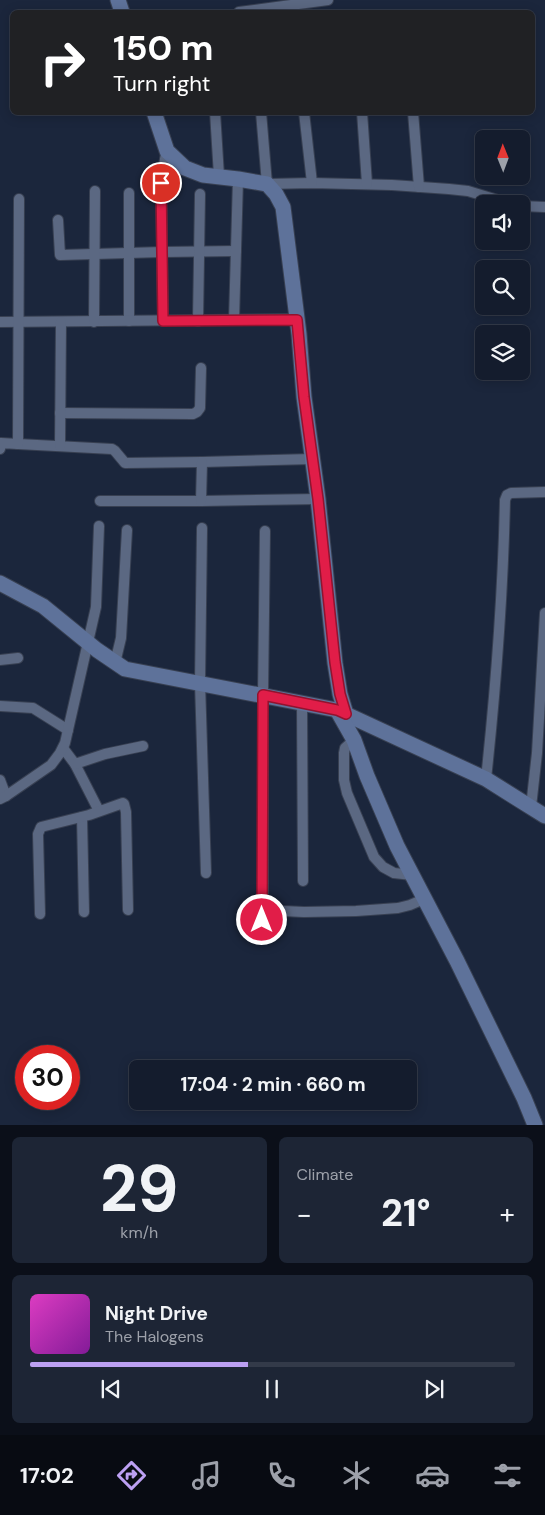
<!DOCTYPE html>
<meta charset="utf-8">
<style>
:root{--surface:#141c2d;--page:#1d2535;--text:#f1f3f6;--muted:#9da1aa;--line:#333a49;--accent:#bca0f2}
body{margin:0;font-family:"DM Sans",sans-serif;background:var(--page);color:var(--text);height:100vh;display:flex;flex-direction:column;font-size:19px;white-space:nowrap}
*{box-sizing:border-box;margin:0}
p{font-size:16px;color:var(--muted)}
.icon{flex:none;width:28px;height:28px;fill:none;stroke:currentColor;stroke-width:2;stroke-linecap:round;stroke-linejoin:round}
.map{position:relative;height:1125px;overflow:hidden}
.sheet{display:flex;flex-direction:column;gap:12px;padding:12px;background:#0b0f19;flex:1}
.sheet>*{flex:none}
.banner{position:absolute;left:10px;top:10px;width:525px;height:105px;border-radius:8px;box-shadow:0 2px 12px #0003,0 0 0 1px var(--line);background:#202124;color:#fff;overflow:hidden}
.needle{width:32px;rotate:359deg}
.controls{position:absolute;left:475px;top:130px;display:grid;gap:10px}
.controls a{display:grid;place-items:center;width:55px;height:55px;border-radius:8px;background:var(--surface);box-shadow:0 2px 12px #0003,0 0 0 1px var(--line);font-size:25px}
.speed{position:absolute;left:15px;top:1045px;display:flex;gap:10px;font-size:25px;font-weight:700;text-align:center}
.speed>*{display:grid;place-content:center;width:65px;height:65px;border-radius:50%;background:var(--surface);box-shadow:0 2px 12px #0003,0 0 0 1px var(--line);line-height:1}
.speed .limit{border:8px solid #d22;background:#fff;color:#111}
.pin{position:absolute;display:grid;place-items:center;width:42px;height:42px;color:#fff;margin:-21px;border:2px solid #fff;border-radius:50%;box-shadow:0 1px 5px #0007}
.me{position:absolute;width:55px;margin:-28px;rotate:0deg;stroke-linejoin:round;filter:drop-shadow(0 0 4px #0008)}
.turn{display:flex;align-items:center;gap:18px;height:105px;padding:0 20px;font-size:22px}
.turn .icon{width:65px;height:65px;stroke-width:2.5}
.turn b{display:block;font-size:35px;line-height:42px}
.big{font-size:38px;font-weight:700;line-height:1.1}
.sheet .widget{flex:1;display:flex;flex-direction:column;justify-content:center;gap:8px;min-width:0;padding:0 18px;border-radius:8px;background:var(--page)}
.sheet .dial{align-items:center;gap:0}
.dial b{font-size:65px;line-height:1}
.song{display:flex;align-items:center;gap:15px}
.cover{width:60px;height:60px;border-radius:8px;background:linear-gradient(135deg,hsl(310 70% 55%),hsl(290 70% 35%))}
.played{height:5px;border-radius:2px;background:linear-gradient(90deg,var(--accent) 45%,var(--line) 45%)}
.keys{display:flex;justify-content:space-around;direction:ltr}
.heat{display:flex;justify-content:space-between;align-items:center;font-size:28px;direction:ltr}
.sheet .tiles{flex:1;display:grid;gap:12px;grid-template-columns:1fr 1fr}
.widget:last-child{grid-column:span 2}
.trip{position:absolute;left:129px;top:1060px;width:288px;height:50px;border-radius:8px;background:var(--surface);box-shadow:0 2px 12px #0003,0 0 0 1px var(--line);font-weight:700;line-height:50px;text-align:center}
.dock{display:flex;height:80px;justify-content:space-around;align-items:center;background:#080b12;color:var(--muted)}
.dock .icon{width:35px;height:35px}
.dock .selected{color:var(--accent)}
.dock b{font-size:22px;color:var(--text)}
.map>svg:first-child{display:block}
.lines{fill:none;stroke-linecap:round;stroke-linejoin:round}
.street-casing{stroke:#384052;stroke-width:12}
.secondary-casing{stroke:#384052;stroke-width:17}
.street{stroke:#5b6882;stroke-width:10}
.secondary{stroke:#5e729a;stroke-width:15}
.route-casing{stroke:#92132f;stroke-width:12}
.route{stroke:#e11d48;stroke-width:9}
</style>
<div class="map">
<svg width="545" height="1125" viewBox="0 0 545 1125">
<rect width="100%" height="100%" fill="#1b263c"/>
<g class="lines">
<defs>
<g id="street">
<polyline points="239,12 328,0"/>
<polyline points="215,112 219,176"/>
<polyline points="261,112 267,184 312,183 392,185 449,189 468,191 511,204"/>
<polyline points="304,112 312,183"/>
<polyline points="362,112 367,184"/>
<polyline points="413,112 419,187"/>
<polyline points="521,206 545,207"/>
<polyline points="58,220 60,255 162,252 236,251"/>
<polyline points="234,320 238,179"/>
<polyline points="129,321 129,193"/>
<polyline points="163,321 161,183 165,159 167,151"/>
<polyline points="198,321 200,194"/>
<polyline points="0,322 297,319"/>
<polyline points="94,322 95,191"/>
<polyline points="60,413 193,414 197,412 200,408 201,368"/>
<polyline points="18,444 112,449 115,451 125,463 202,462 312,459"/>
<polyline points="60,446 61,322"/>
<polyline points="0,449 1,443 18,444 19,199"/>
<polyline points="100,501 201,501 318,499"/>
<polyline points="201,501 202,462"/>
<polyline points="202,528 200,683 206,873"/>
<polyline points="0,660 18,658"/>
<polyline points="115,663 121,638 127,530"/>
<polyline points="302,703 303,881"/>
<polyline points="0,706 33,708 68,730"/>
<polyline points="354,740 345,748 344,753 344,780 347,793 374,857 383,867 394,873 412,875"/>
<polyline points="63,748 75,764 99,811"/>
<polyline points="75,764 105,754 143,746"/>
<path d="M486,779c10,-93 17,-186 19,-279l2,-5 4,-2 34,-1"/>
<polyline points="0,780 6,796"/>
<polyline points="0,799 6,796 51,765 60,753 65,743 96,607 99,526"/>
<polyline points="531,807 537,753 545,613"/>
<polyline points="82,817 84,912"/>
<polyline points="262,910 304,912 356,911 398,908 410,905 424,899"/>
<polyline points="40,914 38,834 41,827 89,815 123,803 124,804 126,812 128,910"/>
<polyline points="263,931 263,695 265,531"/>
</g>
<g id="secondary">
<polyline points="118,0 122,12"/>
<polyline points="154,112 167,151 185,168 203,175 238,179 267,184 276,194 283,207 299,334 304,397 318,499 335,663 340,694 346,714"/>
<polyline points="0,583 43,606 97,650 125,669 337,710 486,779 545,816"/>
<polyline points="337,710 354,740 367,776 397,846 457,961 524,1098 535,1125"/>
</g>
</defs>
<use href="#street" class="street-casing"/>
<use href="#secondary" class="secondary-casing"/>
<use href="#street" class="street"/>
<use href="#secondary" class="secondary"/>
</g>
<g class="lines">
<defs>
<polyline id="route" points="161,183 163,321 297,320 304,397 318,499 335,662 340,694 346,714 337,710 263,695 262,920"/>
</defs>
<use href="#route" class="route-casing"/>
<use href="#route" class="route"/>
</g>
</svg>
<div class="controls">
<a><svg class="needle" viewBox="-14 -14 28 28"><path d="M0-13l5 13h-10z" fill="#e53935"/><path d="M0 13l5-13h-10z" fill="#9da1aa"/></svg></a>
<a><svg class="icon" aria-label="sound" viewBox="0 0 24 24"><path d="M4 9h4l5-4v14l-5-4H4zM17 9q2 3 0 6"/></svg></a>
<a><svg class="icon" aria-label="search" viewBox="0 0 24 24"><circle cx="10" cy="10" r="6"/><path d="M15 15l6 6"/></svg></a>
<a><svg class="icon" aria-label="layers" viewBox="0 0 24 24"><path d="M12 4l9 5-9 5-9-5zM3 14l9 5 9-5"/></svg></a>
</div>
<div class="speed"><div class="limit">30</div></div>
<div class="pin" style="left:161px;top:183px;background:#d93025"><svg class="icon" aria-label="arrive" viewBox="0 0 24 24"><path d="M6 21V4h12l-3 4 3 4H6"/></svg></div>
<svg class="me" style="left:262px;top:920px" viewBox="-20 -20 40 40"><circle r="17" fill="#e11d48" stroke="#fff" stroke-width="3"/><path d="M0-11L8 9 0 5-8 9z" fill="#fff"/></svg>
<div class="trip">17:04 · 2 min · 660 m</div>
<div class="banner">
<div class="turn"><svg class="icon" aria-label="right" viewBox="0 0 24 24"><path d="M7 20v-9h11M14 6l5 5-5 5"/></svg><div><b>150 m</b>Turn right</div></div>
</div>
</div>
<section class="sheet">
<div class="tiles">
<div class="widget dial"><b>29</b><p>km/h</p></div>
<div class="widget"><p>Climate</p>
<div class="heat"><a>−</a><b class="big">21°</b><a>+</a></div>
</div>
<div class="widget">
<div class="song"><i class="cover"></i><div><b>Night Drive</b><p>The Halogens</p></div></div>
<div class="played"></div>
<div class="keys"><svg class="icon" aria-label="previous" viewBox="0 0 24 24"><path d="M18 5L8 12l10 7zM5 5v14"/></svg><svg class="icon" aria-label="pause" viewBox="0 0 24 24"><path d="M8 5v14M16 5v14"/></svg><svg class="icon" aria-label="next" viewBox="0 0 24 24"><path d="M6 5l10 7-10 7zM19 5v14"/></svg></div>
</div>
</div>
</section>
<nav class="dock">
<b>17:02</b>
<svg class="icon selected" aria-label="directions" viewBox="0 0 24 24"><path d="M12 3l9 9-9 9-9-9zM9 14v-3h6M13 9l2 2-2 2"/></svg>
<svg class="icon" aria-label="music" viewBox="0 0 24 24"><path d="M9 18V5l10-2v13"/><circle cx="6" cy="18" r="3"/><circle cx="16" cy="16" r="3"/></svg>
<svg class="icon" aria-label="phone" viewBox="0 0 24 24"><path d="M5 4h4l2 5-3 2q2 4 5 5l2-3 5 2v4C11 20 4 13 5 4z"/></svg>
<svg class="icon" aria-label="climate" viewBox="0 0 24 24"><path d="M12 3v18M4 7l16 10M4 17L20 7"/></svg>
<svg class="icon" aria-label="car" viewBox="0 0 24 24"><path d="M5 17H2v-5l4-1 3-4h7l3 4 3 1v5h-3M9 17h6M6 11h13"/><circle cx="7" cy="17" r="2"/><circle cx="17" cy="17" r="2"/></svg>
<svg class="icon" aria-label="filters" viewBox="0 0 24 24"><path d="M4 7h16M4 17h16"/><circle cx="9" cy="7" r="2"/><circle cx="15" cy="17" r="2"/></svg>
</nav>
